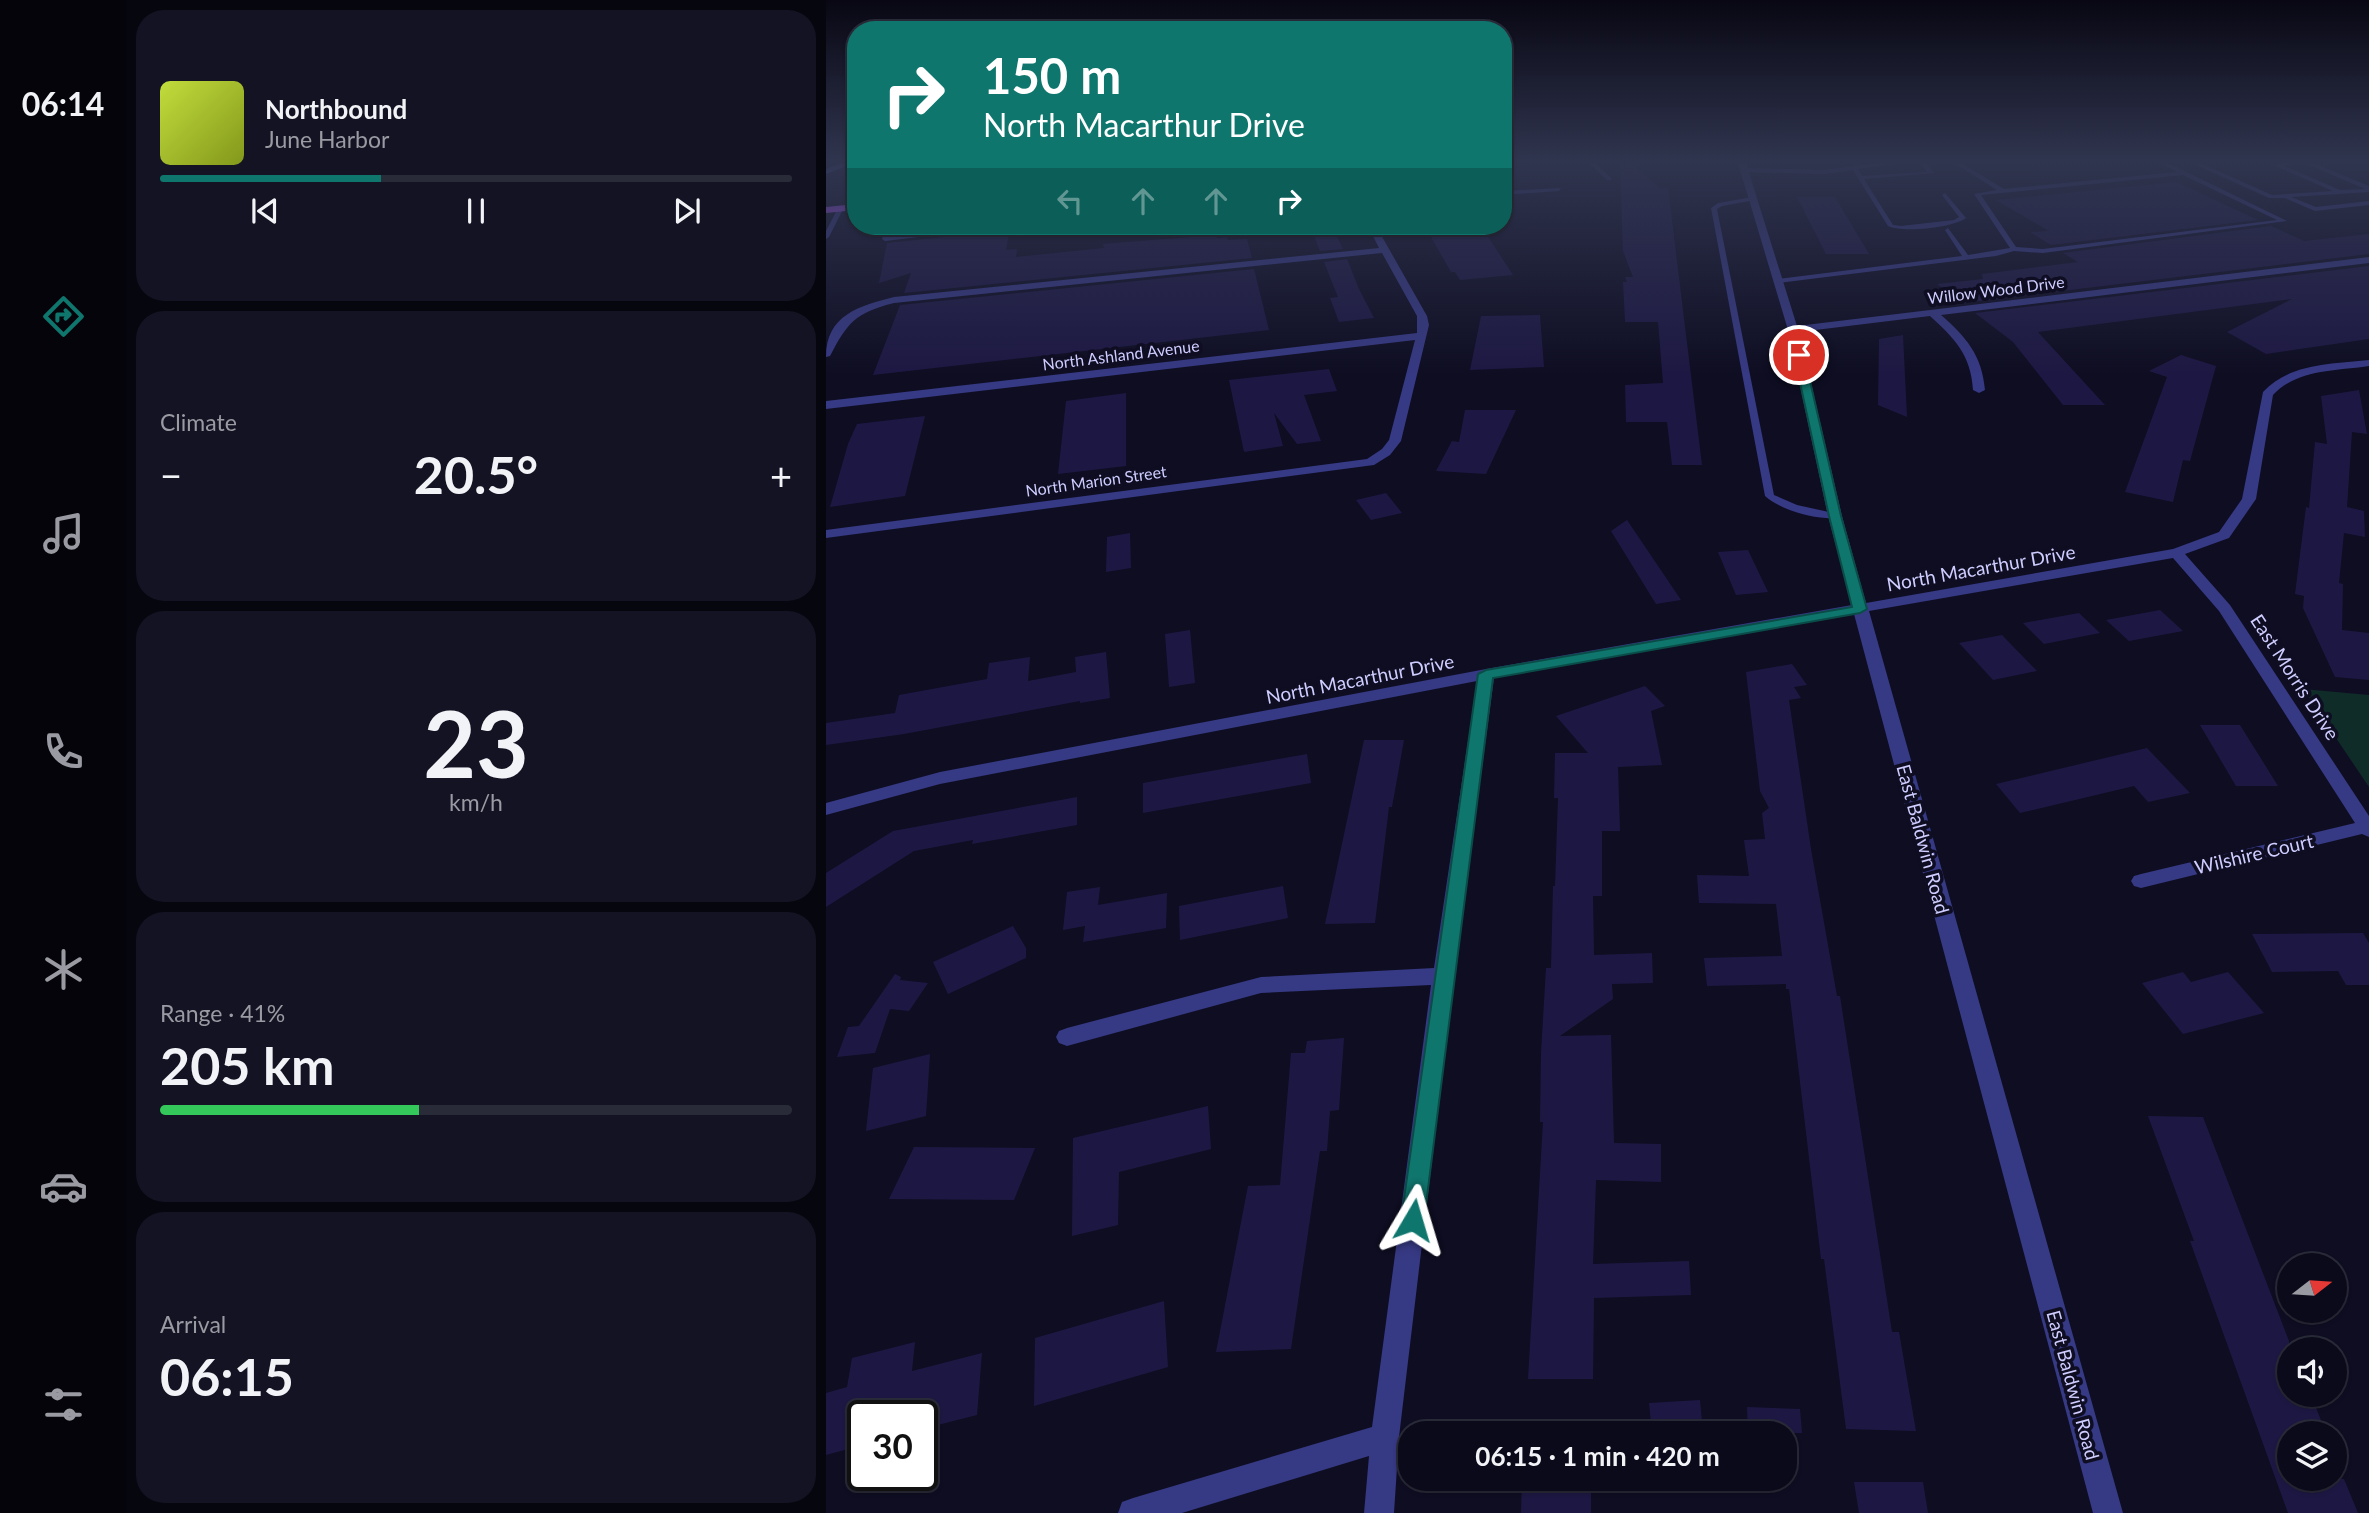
<!DOCTYPE html>
<meta charset="utf-8">
<style>
:root{--surface:#0a0a1a;--page:#131323;--text:#f1f3f6;--muted:#999aa2;--line:#2a2b39;--accent:#0f766e}
body{margin:0;font-family:Lato,sans-serif;background:var(--page);color:var(--text);height:100vh;display:flex;flex-direction:column;font-size:26px;white-space:nowrap}
*{box-sizing:border-box;margin:0}
p{font-size:23px;color:var(--muted)}
.icon{flex:none;width:38px;height:38px;fill:none;stroke:currentColor;stroke-width:2;stroke-linecap:round;stroke-linejoin:round}
.map{position:relative;flex:1;overflow:hidden}
.side{display:flex;flex-direction:column;gap:10px;padding:10px;background:#06060e;width:700px}
.side>*{flex:none}
.top-card{position:absolute;left:21px;top:21px;width:665px;height:214px;border-radius:28px;box-shadow:0 2px 5px #0004,0 0 0 2px var(--line);background:#0f766e;color:#fff;overflow:hidden}
.needle{width:46px;rotate:73deg}
.buttons{position:absolute;left:1451px;top:1253px;display:grid;gap:14px}
.buttons a{display:grid;place-items:center;width:70px;height:70px;border-radius:50%;background:var(--surface);box-shadow:0 2px 5px #0004,0 0 0 2px var(--line);font-size:35px}
.speed{position:absolute;left:21px;top:1400px;display:flex;gap:14px;font-size:35px;font-weight:700;text-align:center}
.speed>*{display:grid;place-content:center;width:91px;height:91px;border-radius:50%;background:var(--surface);box-shadow:0 2px 5px #0004,0 0 0 2px var(--line);line-height:1}
.speed .limit{border:4px solid #111;border-radius:10px;background:#fff;color:#111}
.pin{position:absolute;display:grid;place-items:center;width:60px;height:60px;color:#fff;margin:-30px;border:4px solid #fff;border-radius:50%;box-shadow:0 2px 7px #0007}
.me{position:absolute;width:77px;margin:-38px;rotate:7deg;stroke-linejoin:round;filter:drop-shadow(0 0 5px #0008)}
.turn{display:flex;align-items:center;gap:24px;height:147px;padding:0 21px;font-size:32px}
.turn .icon{width:91px;height:91px;stroke-width:2.5}
.turn b{display:block;font-size:49px;line-height:60px}
.lanes{display:flex;align-items:center;height:66px;padding:0 21px;background:#0003;justify-content:center;gap:35px;direction:ltr}
.lanes .off{opacity:.35}
.big{font-size:52px;font-weight:700;line-height:1.1}
.side .card{flex:1;display:flex;flex-direction:column;justify-content:center;gap:10px;min-width:0;padding:0 24px;border-radius:28px;background:var(--page)}
.side .dial{align-items:center;gap:0}
.dial b{font-size:91px;line-height:1}
.song{display:flex;align-items:center;gap:21px}
.cover{width:84px;height:84px;border-radius:10px;background:linear-gradient(135deg,hsl(70 70% 55%),hsl(70 70% 35%))}
.played{height:7px;border-radius:4px;background:linear-gradient(90deg,var(--accent) 35%,var(--line) 35%)}
.keys{display:flex;justify-content:space-around;direction:ltr}
.heat{display:flex;justify-content:space-between;align-items:center;font-size:38px;direction:ltr}
.charge{height:10px;border-radius:5px;background:linear-gradient(90deg,#34c759 41%,var(--line) 0)}
.trip{position:absolute;left:572px;top:1421px;width:399px;height:70px;border-radius:28px;background:var(--surface);box-shadow:0 2px 5px #0004,0 0 0 2px var(--line);font-weight:700;line-height:70px;text-align:center}
main{display:flex;flex:1;min-height:0}
.tab-bar{display:flex;flex-direction:column;width:126px;justify-content:space-around;align-items:center;background:#04040a;color:var(--muted)}
.tab-bar .icon{width:49px;height:49px}
.tab-bar .on{color:var(--accent)}
.tab-bar b{font-size:32px;color:var(--text)}
.map>svg:first-child{display:block}
.green{fill:#0f2c29}
.building{fill:#1d1843}
.lines{fill:none;stroke-linecap:round;stroke-linejoin:round}
.lane{fill:#363983;fill-rule:evenodd}
.street{fill:#363983;fill-rule:evenodd}
.secondary{fill:#646eff;fill-rule:evenodd}
.primary{fill:#b154ff;fill-rule:evenodd}
.route{fill:#0f766e;stroke:#0a4d48;stroke-width:2}
.labels{text-anchor:middle;stroke-width:7;stroke-linejoin:round;paint-order:stroke}
.far-street-label{font-size:16px;fill:#cfcdff;stroke:#0e0d22}
.street-label{font-size:19px;fill:#cfcdff;stroke:#0e0d22}
</style>
<main>
<nav class="tab-bar">
<b>06:14</b>
<svg class="icon on" aria-label="directions" viewBox="0 0 24 24"><path d="M12 3l9 9-9 9-9-9zM9 14v-3h6M13 9l2 2-2 2"/></svg>
<svg class="icon" aria-label="music" viewBox="0 0 24 24"><path d="M9 18V5l10-2v13"/><circle cx="6" cy="18" r="3"/><circle cx="16" cy="16" r="3"/></svg>
<svg class="icon" aria-label="phone" viewBox="0 0 24 24"><path d="M5 4h4l2 5-3 2q2 4 5 5l2-3 5 2v4C11 20 4 13 5 4z"/></svg>
<svg class="icon" aria-label="climate" viewBox="0 0 24 24"><path d="M12 3v18M4 7l16 10M4 17L20 7"/></svg>
<svg class="icon" aria-label="car" viewBox="0 0 24 24"><path d="M5 17H2v-5l4-1 3-4h7l3 4 3 1v5h-3M9 17h6M6 11h13"/><circle cx="7" cy="17" r="2"/><circle cx="17" cy="17" r="2"/></svg>
<svg class="icon" aria-label="filters" viewBox="0 0 24 24"><path d="M4 7h16M4 17h16"/><circle cx="9" cy="7" r="2"/><circle cx="15" cy="17" r="2"/></svg>
</nav>
<section class="side">
<div class="card">
<div class="song"><i class="cover"></i><div><b>Northbound</b><p>June Harbor</p></div></div>
<div class="played"></div>
<div class="keys"><svg class="icon" aria-label="previous" viewBox="0 0 24 24"><path d="M18 5L8 12l10 7zM5 5v14"/></svg><svg class="icon" aria-label="pause" viewBox="0 0 24 24"><path d="M8 5v14M16 5v14"/></svg><svg class="icon" aria-label="next" viewBox="0 0 24 24"><path d="M6 5l10 7-10 7zM19 5v14"/></svg></div>
</div>
<div class="card"><p>Climate</p>
<div class="heat"><a>−</a><b class="big">20.5°</b><a>+</a></div>
</div>
<div class="card dial"><b>23</b><p>km/h</p></div>
<div class="card"><p>Range · 41%</p><b class="big">205 km</b><div class="charge"></div></div>
<div class="card"><p>Arrival</p><b class="big">06:15</b></div>
</section>
<div class="map">
<svg width="1543" height="1513" viewBox="0 0 1543 1513">
<rect width="100%" height="100%" fill="#0e0d22"/>
<polygon class="green" points="1477,689 1543,695 1543,787"/>
<g class="building">
<polygon points="794,163 805,163 835,189 842,188 876,465 846,465 841,422 800,422 799,385 837,383 832,322 799,322 797,282 801,282 799,277 807,277 797,251"/>
<polygon points="1350,182 1432,220 1225,245 1204,232 1223,231 1170,200"/>
<polygon points="971,197 1009,197 1043,254 1000,254"/>
<polygon points="68,226 184,226 180,250 191,249 190,257 278,248 277,244 390,235 391,238 401,237 402,240 421,239 426,258 78,293 85,273 53,283 61,243 118,237 121,234 115,229 67,234"/>
<polygon points="484,226 506,226 517,249 494,251"/>
<polygon points="655,226 687,275 634,280 629,272 625,272 601,230"/>
<polygon points="1445,226 1478,241 1543,234 1543,254 1136,303 1111,284 1157,279 1156,274 1252,262 1237,253"/>
<polygon points="521,259 533,289 548,318 513,322 504,298 512,297 498,262"/>
<polygon points="1543,266 1543,339 1440,354 1401,332 1466,299 1212,332 1279,405 1237,405 1187,342 1149,313"/>
<polygon points="428,269 443,330 47,375 74,305"/>
<polygon points="714,315 718,367 644,370 655,316"/>
<polygon points="1077,335 1081,417 1052,405 1053,339"/>
<polygon points="1355,355 1390,366 1364,461 1357,460 1347,502 1299,492 1341,377 1323,371"/>
<polygon points="503,369 511,391 478,395 495,441 471,444 448,413 457,446 418,452 403,380"/>
<polygon points="1533,390 1541,434 1526,432 1521,507 1538,511 1539,537 1518,533 1513,583 1517,584 1516,630 1543,633 1543,680 1509,677 1477,608 1478,596 1469,594 1480,507 1483,508 1489,442 1501,444 1495,396"/>
<polygon points="300,393 300,466 232,474 240,401"/>
<polygon points="639,410 690,410 660,474 610,471 626,441 633,442"/>
<polygon points="99,416 79,496 4,507 22,444 31,424"/>
<polygon points="560,493 576,513 545,520 530,500"/>
<polygon points="801,520 855,600 830,604 785,531"/>
<polygon points="304,533 305,568 280,572 281,537"/>
<polygon points="922,550 942,592 910,595 892,552"/>
<polygon points="1334,610 1357,631 1303,641 1280,620"/>
<polygon points="1253,613 1274,633 1218,644 1197,623"/>
<polygon points="364,630 369,683 343,687 339,634"/>
<polygon points="1176,635 1211,671 1167,680 1133,643"/>
<polygon points="280,652 284,698 254,703 254,701 78,734 0,745 0,723 69,713 73,695 161,679 163,663 204,657 202,681 250,672 249,657"/>
<polygon points="966,664 981,685 968,687 975,698 963,700 985,849 1011,996 1014,996 1066,1332 1073,1332 1090,1431 1020,1429 998,1259 995,1259 963,989 960,989 960,984 881,986 878,958 956,956 950,904 873,903 871,875 923,876 918,840 939,839 936,813 943,808 934,791 920,672"/>
<polygon points="819,686 839,706 825,711 836,765 792,767 794,831 776,831 776,896 767,896 768,955 826,953 827,983 786,984 787,999 734,1036 785,1035 788,1143 835,1144 835,1182 770,1180 767,1264 863,1261 865,1295 768,1298 767,1379 702,1379 717,1122 714,1122 715,1053 720,968 725,968 727,886 729,886 732,798 728,798 729,753 762,753 730,716"/>
<polygon points="1374,725 1414,725 1452,786 1410,786"/>
<polygon points="538,740 578,740 566,807 563,807 549,923 499,924"/>
<polygon points="1321,748 1364,793 1322,802 1308,786 1194,813 1170,784"/>
<polygon points="481,754 485,783 317,813 317,783"/>
<polygon points="251,797 251,825 146,844 147,840 88,851 0,907 0,873 67,831"/>
<polygon points="457,886 462,918 354,940 353,906"/>
<polygon points="274,887 272,905 341,893 340,928 257,942 259,926 237,930 241,892"/>
<polygon points="187,926 200,948 200,958 122,994 107,962"/>
<polygon points="1537,933 1543,943 1543,985 1520,985 1512,971 1446,972 1426,934"/>
<polygon points="1357,972 1365,982 1402,972 1438,1013 1357,1034 1316,983"/>
<polygon points="69,974 75,977 74,980 102,983 83,1011 64,1009 49,1053 11,1057 22,1027 33,1026"/>
<polygon points="518,1038 513,1110 504,1111 501,1151 494,1151 465,1349 390,1352 422,1186 454,1185 465,1053 479,1053 481,1041"/>
<polygon points="104,1054 100,1116 40,1131 47,1068"/>
<polygon points="382,1106 385,1149 293,1172 292,1225 246,1236 247,1138"/>
<polygon points="1322,1116 1377,1117 1463,1341 1463,1395 1485,1395 1500,1433 1463,1433 1463,1479 1518,1479 1532,1513 1462,1513 1364,1241 1368,1241"/>
<polygon points="88,1147 209,1148 188,1200 63,1199"/>
<polygon points="338,1301 342,1367 208,1406 209,1338"/>
<polygon points="89,1342 86,1371 156,1353 151,1415 96,1429 96,1416 37,1416 37,1445 0,1455 0,1393 21,1387 26,1358"/>
<polygon points="874,1400 877,1433 826,1433 823,1403"/>
<polygon points="921,1407 974,1409 976,1433 922,1433"/>
<polygon points="696,1479 765,1479 765,1513 695,1513"/>
<polygon points="1028,1482 1097,1482 1102,1513 1033,1513"/>
</g>
<g class="lines">
<g class="lane">
<polygon points="677,163 696,163 677,167"/>
<polygon points="763,163 769,163 785,178 785,180 781,180"/>
<path d="M1053,163h19l-40,6 4,7 65,-4 -6,-9h5l8,10 -70,6 29,46 8,1 53,-6 5,-3 -17,-22 3,-2 21,25c-14,10 -63,15 -78,8l-35,-56 -29,4 -80,-2 -3,-2 3,-2 80,2z"/>
<path d="M1128,163h7l43,26 173,-17 -16,-9h7l119,58 -244,32 -29,-2 -18,5 -219,27 -3,-2 3,-2 185,-23 -17,-26 3,-2 20,27 42,-7 -36,-54 23,-4zM1357,175l94,45 -234,29 -27,-2 -35,-52z"/>
<polygon points="1366,163 1374,163 1446,195 1507,191 1449,166 1451,163 1473,163 1458,166 1514,190 1539,189 1479,163 1487,163 1543,186 1543,192 1465,197 1490,207 1543,201 1543,205 1489,211 1459,198 1443,198"/>
<polygon points="735,188 733,191 677,195 677,191"/>
<path d="M927,197l2,3 -33,6 -5,3 57,286 23,10 41,9v4c-22,2 -56,-7 -73,-22l-54,-288 7,-5z"/>
<polygon points="12,208 17,209 3,237 0,239 0,231"/>
<polygon points="60,226 66,226 63,237 115,232 118,234 59,241 56,239"/>
<polygon points="212,226 218,226 216,236 211,235"/>
<polygon points="268,226 274,226 274,228 330,226 327,228 271,232 268,230"/>
</g>
<g class="street">
<path d="M912,163h8l51,163 572,-69v6l-428,52c25,22 41,40 44,75l-6,3 -6,-3c-2,-35 -18,-51 -43,-74l-131,16 43,184 24,87 307,-54 46,-17 23,-33 21,-107c27,-29 69,-28 106,-32v6c-33,5 -72,3 -96,29l-17,104 -27,39 -44,16 45,51 139,211v21l-7,-3 -221,54 -7,-2 -3,-5 3,-5 7,-2 214,-51 -136,-212 -46,-53 -304,53 254,902h-30l-239,-899 -360,64 -40,298 -55,461 -5,76h-30l5,-57 -187,57h-64l4,-11 11,-4 239,-71 59,-442 -170,8 -194,53 -8,-3 -3,-6 3,-6 8,-3 194,-51 173,-9 43,-287 -537,103 -114,31v-12l114,-31 546,-103 366,-64 -24,-89 -40,-186z"/>
<path d="M542,226h8l51,90 2,9 -28,116 -11,14 -16,10 -548,73v-8l541,-71 15,-10 7,-9 26,-100 -589,69v-8l591,-68v-17l-35,-63 -488,50c-39,10 -46,19 -64,53l-4,1c0,-42 33,-51 68,-60l485,-49z"/>
</g>
<polygon class="secondary" points="16,163 28,163 0,174 0,169"/>
<polygon class="primary" points="30,204 30,210 0,213 0,207"/>
</g>
<linearGradient id="sky" x2="0" y2="1"><stop stop-color="#080713"/><stop offset="0.43" stop-color="#30354f"/><stop offset="1" stop-color="#30354f" stop-opacity="0"/></linearGradient>
<rect width="1543" height="375" fill="url(#sky)"/>
<polygon class="route" points="973,352 978,355 1015,516 1041,609 1034,613 667,678 598,1220 595,1228 587,1231 579,1228 575,1220 652,674 660,670 1026,607 1003,516 968,355"/>
<g class="labels">
<g class="far-street-label">
<text transform="translate(1170 290) rotate(-7)" y="6">Willow Wood Drive</text>
<text transform="translate(295 355) rotate(-7)" y="6">North Ashland Avenue</text>
<text transform="translate(270 481) rotate(-8)" y="6">North Marion Street</text>
</g>
<g class="street-label">
<text transform="translate(1155 568) rotate(-10)" y="7">North Macarthur Drive</text>
<text transform="translate(1469 677) rotate(57)" y="7">East Morris Drive</text>
<text transform="translate(534 679) rotate(-11)" y="7">North Macarthur Drive</text>
<text transform="translate(1097 839) rotate(75)" y="7">East Baldwin Road</text>
<text transform="translate(1428 854) rotate(-13)" y="7">Wilshire Court</text>
<text transform="translate(1247 1385) rotate(75)" y="7">East Baldwin Road</text>
</g>
</g>
</svg>
<div class="buttons">
<a><svg class="needle" viewBox="-14 -14 28 28"><path d="M0-13l5 13h-10z" fill="#e53935"/><path d="M0 13l5-13h-10z" fill="#999aa2"/></svg></a>
<a><svg class="icon" aria-label="sound" viewBox="0 0 24 24"><path d="M4 9h4l5-4v14l-5-4H4zM17 9q2 3 0 6"/></svg></a>
<a><svg class="icon" aria-label="layers" viewBox="0 0 24 24"><path d="M12 4l9 5-9 5-9-5zM3 14l9 5 9-5"/></svg></a>
</div>
<div class="speed"><div class="limit">30</div></div>
<div class="pin" style="left:973px;top:355px;background:#d93025"><svg class="icon" aria-label="arrive" viewBox="0 0 24 24"><path d="M6 21V4h12l-3 4 3 4H6"/></svg></div>
<svg class="me" style="left:587px;top:1220px" viewBox="-20 -20 40 40"><path d="M0-17L14 15 0 8-14 15z" fill="#0f766e" stroke="#fff" stroke-width="4"/></svg>
<div class="trip">06:15 · 1 min · 420 m</div>
<div class="top-card">
<div class="turn"><svg class="icon" aria-label="right" viewBox="0 0 24 24"><path d="M7 20v-9h11M14 6l5 5-5 5"/></svg><div><b>150 m</b>North Macarthur Drive</div></div>
<div class="lanes"><svg class="icon off" aria-label="left" viewBox="0 0 24 24"><path d="M17 20v-9H6M10 6l-5 5 5 5"/></svg><svg class="icon off" aria-label="ahead" viewBox="0 0 24 24"><path d="M12 20V5M6 11l6-6 6 6"/></svg><svg class="icon off" aria-label="ahead" viewBox="0 0 24 24"><path d="M12 20V5M6 11l6-6 6 6"/></svg><svg class="icon" aria-label="right" viewBox="0 0 24 24"><path d="M7 20v-9h11M14 6l5 5-5 5"/></svg></div>
</div>
</div>
</main>
